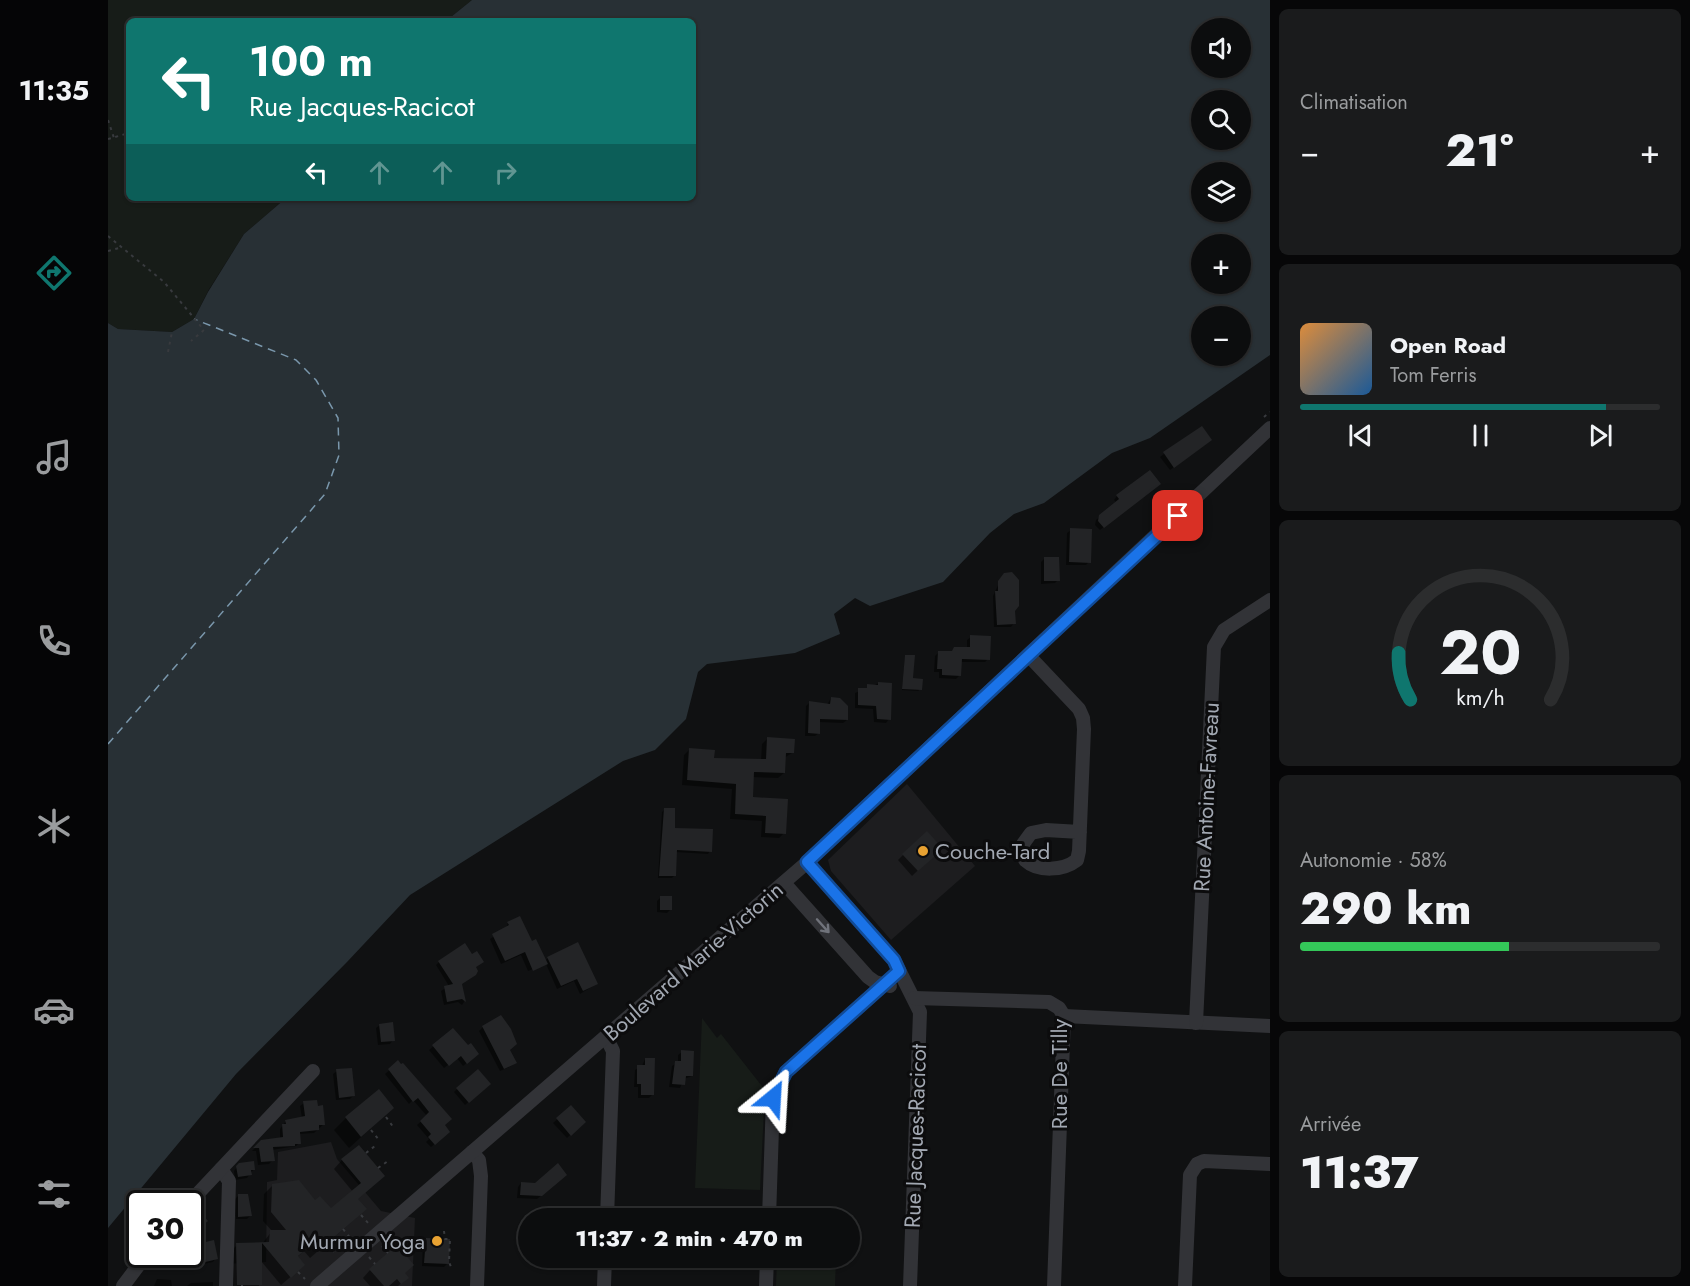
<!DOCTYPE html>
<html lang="fr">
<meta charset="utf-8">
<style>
:root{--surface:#0c0d0e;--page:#1a1b1c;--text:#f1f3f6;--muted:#9a9c9e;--line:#2c2d2e;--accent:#0f766e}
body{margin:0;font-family:Jost,sans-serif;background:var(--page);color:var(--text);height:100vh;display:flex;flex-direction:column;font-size:22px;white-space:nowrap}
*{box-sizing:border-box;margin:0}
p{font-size:20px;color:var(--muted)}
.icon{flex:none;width:33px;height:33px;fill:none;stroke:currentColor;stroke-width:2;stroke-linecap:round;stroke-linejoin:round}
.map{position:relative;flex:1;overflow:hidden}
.sheet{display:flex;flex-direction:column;gap:9px;padding:9px;background:#070708;width:420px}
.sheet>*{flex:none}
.banner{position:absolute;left:18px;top:18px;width:570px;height:183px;border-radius:9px;box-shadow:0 2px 4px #0004,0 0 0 2px var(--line);background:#0f766e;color:#fff;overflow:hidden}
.fabs{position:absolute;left:1083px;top:18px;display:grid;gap:12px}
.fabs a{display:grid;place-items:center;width:60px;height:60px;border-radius:50%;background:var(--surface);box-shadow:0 2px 4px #0004,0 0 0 2px var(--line);font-size:30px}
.speed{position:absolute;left:18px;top:1190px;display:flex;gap:12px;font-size:30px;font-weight:700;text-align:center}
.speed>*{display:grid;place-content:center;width:78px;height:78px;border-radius:50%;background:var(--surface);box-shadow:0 2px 4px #0004,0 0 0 2px var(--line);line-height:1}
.speed .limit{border:3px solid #111;border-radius:9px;background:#fff;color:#111}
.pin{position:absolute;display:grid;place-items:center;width:51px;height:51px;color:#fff;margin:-26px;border-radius:12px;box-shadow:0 3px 9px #0006}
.me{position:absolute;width:66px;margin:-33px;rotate:27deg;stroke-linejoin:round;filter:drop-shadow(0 0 4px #0008)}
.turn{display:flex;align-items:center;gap:21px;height:126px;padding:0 24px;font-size:27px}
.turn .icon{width:78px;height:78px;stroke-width:2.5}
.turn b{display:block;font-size:42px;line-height:51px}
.lanes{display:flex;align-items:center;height:57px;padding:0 24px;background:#0003;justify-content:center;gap:30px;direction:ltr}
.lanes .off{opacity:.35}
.big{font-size:45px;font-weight:800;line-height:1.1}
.sheet .tile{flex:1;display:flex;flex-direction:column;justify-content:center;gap:9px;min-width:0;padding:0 21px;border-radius:9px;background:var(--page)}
.sheet .dial{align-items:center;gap:0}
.dial svg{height:156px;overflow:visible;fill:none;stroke:var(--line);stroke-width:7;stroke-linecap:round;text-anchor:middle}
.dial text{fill:var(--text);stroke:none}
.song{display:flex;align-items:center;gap:18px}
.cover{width:72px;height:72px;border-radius:9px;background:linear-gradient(135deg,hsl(30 70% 55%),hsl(210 70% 35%))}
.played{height:6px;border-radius:3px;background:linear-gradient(90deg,var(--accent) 85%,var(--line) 85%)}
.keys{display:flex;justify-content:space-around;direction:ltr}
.heat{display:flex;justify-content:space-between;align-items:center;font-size:33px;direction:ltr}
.charge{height:9px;border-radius:4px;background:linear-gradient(90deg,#34c759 58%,var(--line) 0)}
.trip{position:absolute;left:410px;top:1208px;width:342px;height:60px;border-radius:30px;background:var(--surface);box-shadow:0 2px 4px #0004,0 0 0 2px var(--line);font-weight:800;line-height:60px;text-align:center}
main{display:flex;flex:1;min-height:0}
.dock{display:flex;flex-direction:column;width:108px;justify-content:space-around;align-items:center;background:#050506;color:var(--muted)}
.dock .icon{width:42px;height:42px}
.dock .active{color:var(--accent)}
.dock b{font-size:27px;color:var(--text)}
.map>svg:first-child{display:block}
.built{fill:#1d1d1f}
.green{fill:#171c18}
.water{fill:#283035;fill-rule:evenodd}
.shadow{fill:#0007}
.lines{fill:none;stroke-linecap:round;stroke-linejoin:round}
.ferry{stroke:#7a97ac;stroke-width:1.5;stroke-dasharray:8 6;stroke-linecap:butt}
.building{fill:#232426}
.path{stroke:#383a3e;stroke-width:2;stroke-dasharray:3 4.5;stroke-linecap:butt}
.minor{stroke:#323337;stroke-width:14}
.oneway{stroke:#70737b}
.route-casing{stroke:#114b97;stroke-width:15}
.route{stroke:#1a73e8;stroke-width:10}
.poi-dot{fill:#e8a232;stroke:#0c0c0d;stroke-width:2}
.labels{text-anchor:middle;stroke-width:6;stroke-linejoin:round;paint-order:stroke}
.street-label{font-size:22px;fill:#a2a8b2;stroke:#0c0c0d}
.poi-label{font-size:22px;fill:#a2a8b2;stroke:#0c0c0d;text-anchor:start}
</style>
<main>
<nav class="dock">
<b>11:35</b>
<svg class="icon active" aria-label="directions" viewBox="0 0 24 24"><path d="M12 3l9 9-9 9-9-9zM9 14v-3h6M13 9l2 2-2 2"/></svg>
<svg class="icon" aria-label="music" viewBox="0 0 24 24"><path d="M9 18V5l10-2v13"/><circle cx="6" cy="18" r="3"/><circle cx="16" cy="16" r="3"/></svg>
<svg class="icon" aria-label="phone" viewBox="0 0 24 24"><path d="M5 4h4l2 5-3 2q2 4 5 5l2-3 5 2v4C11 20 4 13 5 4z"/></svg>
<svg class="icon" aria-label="climate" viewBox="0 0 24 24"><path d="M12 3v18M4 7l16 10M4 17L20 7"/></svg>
<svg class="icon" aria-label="car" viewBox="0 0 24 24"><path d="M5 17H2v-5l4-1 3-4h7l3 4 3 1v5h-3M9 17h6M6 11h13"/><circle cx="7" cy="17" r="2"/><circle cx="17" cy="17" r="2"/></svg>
<svg class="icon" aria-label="filters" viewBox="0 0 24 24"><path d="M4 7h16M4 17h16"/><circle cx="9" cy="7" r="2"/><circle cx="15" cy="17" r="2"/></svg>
</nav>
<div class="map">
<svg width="1162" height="1286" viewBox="0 0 1162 1286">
<rect width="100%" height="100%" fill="#101112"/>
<g class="built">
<polygon points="799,784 867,866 783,940 723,871 720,860"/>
<polygon points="223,1142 229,1159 273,1211 307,1218 304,1286 112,1286 113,1264 158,1262 159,1182 169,1180 170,1152"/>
</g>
<g class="green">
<polygon points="0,0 364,0 338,21 21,21 21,198 178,198 136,234 100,291 86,319 64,332 10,329 0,323"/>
<polygon points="594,1018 609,1038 613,1034 657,1090 652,1190 587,1188"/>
<polygon points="671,1211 732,1212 732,1218 671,1218"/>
<polygon points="669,1257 728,1257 727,1286 668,1286"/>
</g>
<path class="water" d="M364,0h798v355l-120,83 -38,15 -68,50 -30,11 -24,19 -47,49 -73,24 -15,-8 -21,16 6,20 -45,19 -88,11 -9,8 -12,47 -31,31 -32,11 -213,134 -63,67 -111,112 -128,154v-905l10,6 54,3 22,-13 14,-27 36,-58 42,-36h407v-177h-247zM1094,28h38v40h-38zM1094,100h38v40h-38zM1094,172h38v40h-38zM1094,244h38v40h-38zM1094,316h38v40h-38z"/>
<g class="shadow">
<polygon points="1073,441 1099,443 1062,470 1052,457"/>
<polygon points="1047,487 992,530 987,525 988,520 1009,503 1006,500 1009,496"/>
<polygon points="963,530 981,562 978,565 958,565 959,533"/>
<polygon points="936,559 950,580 947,583 933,584 933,562"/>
<polygon points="893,579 906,611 906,623 903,627 886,627 885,596"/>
<polygon points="863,637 880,659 877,662 853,662 852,675 848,679 831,678 831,672 826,672 827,656 831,652 843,653 859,649 859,640"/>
<polygon points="797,656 804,680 811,691 794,690"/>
<polygon points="771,683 781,719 778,723 766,722 765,709 747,708 747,693"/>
<polygon points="723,698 739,720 735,723 711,722 711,733 707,736 697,736 698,706 701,703 719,705"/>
<polygon points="659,739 684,753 676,758 676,773 670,778 644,777 643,798 676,833 671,838 653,837 654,821 622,819 624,789 574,785 576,755 582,749 605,760 653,761 654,744"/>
<polygon points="557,809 566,829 602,851 600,854 567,852 566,876 564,878 550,878 554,812"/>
<polygon points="827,854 804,876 790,860 795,855"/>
<polygon points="553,897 562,910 559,913 549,912 549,901"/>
<polygon points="400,923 423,943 437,961 440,958 488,984 472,994 466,981 449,989 438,964 420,971 413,955 393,964 382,939 398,928"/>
<polygon points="364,956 366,967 353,985 356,1002 354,1005 350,1002 336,1005 333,991 341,986 328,965 331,962"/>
<polygon points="272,1025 285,1040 282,1044 270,1045 268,1028"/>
<polygon points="375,1027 403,1049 401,1051 407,1062 403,1066 392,1071 371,1031"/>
<polygon points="345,1030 366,1057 355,1066 349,1058 336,1068 321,1050"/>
<polygon points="574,1052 584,1076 576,1079 572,1088 561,1087 564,1066 570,1062 570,1055"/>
<polygon points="537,1059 545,1094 541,1098 530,1098 530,1087 526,1087 527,1070 534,1066"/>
<polygon points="290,1063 335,1126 337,1135 323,1147 318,1142 321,1139 309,1125 319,1116 305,1100 301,1104 277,1074"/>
<polygon points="229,1071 245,1096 242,1099 228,1100 225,1074"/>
<polygon points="378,1087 357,1105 346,1092 349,1089"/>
<polygon points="196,1103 216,1124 206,1133 191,1134 191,1143 188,1146 164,1150 165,1160 161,1164 150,1165 148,1151 144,1151 154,1141 172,1139 172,1129 178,1121 194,1118 192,1106"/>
<polygon points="463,1107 476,1122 459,1138 445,1123"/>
<polygon points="238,1118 272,1120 241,1148 226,1130"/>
<polygon points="234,1160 275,1176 249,1199 248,1218 202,1258 196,1251 189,1257 186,1274 173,1285 153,1261 151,1286 121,1286 120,1254 129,1245 154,1244 164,1231 155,1221 156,1194 165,1185 223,1210 245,1192 226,1169"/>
<polygon points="132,1164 146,1169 139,1178 127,1180 126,1171"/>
<polygon points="454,1178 429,1199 409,1198 410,1187 413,1183 428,1184"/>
<polygon points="130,1196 143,1215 139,1219 128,1219 127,1199"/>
<polygon points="318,1239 339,1264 336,1267 314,1266 315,1243"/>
<polygon points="85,1246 108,1258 105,1262 86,1266 82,1253"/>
<polygon points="262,1270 295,1273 299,1278 290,1286 262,1286 255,1278"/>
<polygon points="49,1279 63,1280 64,1286 46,1286"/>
<polygon points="105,1282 105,1286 79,1286 83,1283"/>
</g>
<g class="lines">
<polyline class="ferry" points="0,744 217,494 231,455 230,418 208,380 188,360 86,319"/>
</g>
<g class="building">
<polygon points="1094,426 1104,440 1066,468 1055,452"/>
<polygon points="1042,470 1053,484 996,528 990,521 991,515 1011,499 1008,495"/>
<polygon points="962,528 984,529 983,563 961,562"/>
<polygon points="936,557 951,557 952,581 936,581"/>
<polygon points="904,572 911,580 911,606 907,611 908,624 889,625 887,591 890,591 890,581 896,573"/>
<polygon points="862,635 883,636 882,660 854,659 853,676 834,675 834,669 829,669 830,651 844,651 846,647 862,647"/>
<polygon points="797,655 807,655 805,678 815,679 814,690 794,689"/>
<polygon points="770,682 784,683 783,720 769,719 768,706 750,705 750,688 759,688 759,684 770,685"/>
<polygon points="723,697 732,698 740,706 740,720 712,719 712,734 700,733 701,701 722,704"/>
<polygon points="659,737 687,739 686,753 678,753 677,773 646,772 645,797 680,799 678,834 657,833 658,816 627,814 628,784 579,780 581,748 607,750 606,758 658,759"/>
<polygon points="556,808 567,808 567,828 605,829 604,852 569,850 568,876 551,876"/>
<polygon points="819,831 835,849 810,871 794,854"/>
<rect x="552" y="896" width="12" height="14"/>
<polygon points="412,916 424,941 428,939 440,964 425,971 417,952 397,961 384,934 401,925 399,922"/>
<polygon points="470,942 490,984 475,991 469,979 453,986 439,957"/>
<polygon points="357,943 364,954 369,951 376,962 368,967 370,971 368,975 354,984 358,1002 354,999 339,1002 336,986 345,984 330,961"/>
<polygon points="393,1015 403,1029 409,1044 402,1050 409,1063 396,1069 374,1026"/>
<polygon points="285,1022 287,1041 273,1042 271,1024"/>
<polygon points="345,1028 360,1045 363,1043 371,1054 359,1064 353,1056 341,1066 324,1045"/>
<polygon points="573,1050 586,1051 585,1076 578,1076 577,1085 564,1084 567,1061 573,1061"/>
<polygon points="537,1058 547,1058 546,1095 533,1095 533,1084 529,1084 529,1065 537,1065"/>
<polygon points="290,1060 293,1064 295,1063 344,1119 337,1125 342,1132 327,1145 320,1137 323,1134 312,1121 321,1112 310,1098 305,1102 280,1069"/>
<polygon points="244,1068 247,1096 231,1098 228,1069"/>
<polygon points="370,1069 383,1084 361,1103 348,1088"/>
<polygon points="271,1089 286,1108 253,1137 237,1117"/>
<polygon points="209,1100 210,1106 215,1105 217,1125 211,1125 211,1130 192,1132 193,1144 187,1144 187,1146 165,1147 167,1161 153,1162 151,1148 145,1148 153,1140 175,1137 174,1124 178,1124 177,1120 197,1116 195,1101"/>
<polygon points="463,1105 478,1122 463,1136 448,1118"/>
<polygon points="251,1145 277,1176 250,1199 259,1209 211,1250 206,1243 190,1256 197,1265 183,1278 154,1243 154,1285 129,1285 128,1243 161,1242 162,1230 178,1230 163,1212 164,1184 191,1180 207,1200 212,1196 223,1208 253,1183 233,1159"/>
<polygon points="146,1161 147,1170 143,1170 144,1175 130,1177 128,1166 131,1163"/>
<polygon points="450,1163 459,1175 434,1196 412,1195 413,1182 427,1183"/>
<polygon points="130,1194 140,1194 144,1216 130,1217"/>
<polygon points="92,1212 100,1221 82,1236 82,1220"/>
<polygon points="318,1238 342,1239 341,1264 316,1263"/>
<polygon points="106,1240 110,1259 89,1264 85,1245"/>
<polygon points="289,1245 306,1265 297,1273 301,1278 293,1284 289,1279 281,1286 276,1286 261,1269"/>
</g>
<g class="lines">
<g class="path">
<polyline points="0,120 6,138"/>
<polyline points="0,139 21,133"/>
<polyline points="0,236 56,282 96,330 83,341"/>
<polyline points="0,251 11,248"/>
<polyline points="60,352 64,332"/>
<polyline points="1156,417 1162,412"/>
<polyline points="278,1117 286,1128"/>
<polyline points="263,1130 271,1140"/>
<polyline points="258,1153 267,1146"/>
<polyline points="270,1168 280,1161"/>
<polyline points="253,1215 261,1224"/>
<polyline points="235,1229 243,1239"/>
<polyline points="336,1231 337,1239 342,1239 341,1262 344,1269"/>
<polyline points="219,1244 227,1253"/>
<polyline points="274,1246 280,1253"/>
<polyline points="261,1257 267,1264"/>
<polyline points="190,1272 197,1279"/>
<polyline points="134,1286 134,1285"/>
</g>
<g class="minor">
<path d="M921,656l50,53 4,9 1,11 -5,122 -2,9c-14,11 -39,12 -52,0l-2,-16 8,-11 15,-3 34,2"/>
<polyline points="699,862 786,960 812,1012 802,1286"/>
<polyline points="676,883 760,977 767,982 782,986"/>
<polyline points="806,998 941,1002 951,1008 956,1016 946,1286"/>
<polyline points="956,1016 1162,1026"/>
<polyline points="1088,1023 1106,647 1116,630 1162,600"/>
<polyline points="498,1037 505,1051 499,1218"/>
<polyline points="364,1152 371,1160 373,1176 369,1286"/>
<polyline points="113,1169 121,1181 118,1286"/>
<polyline points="81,1203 205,1071"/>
<polyline points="661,1218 665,1098 678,1072 791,971"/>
<polyline points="15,1286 39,1254"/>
<polyline points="209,1286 696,865 1162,428"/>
<polyline points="496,1286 497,1257"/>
<polyline points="658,1286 659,1257"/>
<polyline points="1077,1286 1082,1175 1089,1164 1096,1161 1162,1164"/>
</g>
</g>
<defs><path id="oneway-shaft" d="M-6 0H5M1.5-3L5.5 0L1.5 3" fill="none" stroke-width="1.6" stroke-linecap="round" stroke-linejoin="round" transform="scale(1.5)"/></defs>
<use class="oneway" href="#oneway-shaft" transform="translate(715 926) rotate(48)"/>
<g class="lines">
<defs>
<polyline id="route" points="665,1098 678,1072 791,971 786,960 699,862 1070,516"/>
</defs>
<use href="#route" class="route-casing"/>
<use href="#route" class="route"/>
</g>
<g class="poi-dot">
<circle cx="815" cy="851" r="6"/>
<circle cx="329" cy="1241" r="6"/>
</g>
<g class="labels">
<g class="street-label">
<text transform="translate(1098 797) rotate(-87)" y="8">Rue Antoine-Favreau</text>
<text transform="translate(585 961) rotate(-41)" y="8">Boulevard Marie-Victorin</text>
<text transform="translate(951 1074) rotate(-90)" y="8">Rue De Tilly</text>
<text transform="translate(807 1136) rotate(-88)" y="8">Rue Jacques-Racicot</text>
</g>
<g class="poi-label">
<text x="827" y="859">Couche-Tard</text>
<text x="317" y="1249" text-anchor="end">Murmur Yoga</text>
</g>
</g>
</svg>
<div class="fabs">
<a><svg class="icon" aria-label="sound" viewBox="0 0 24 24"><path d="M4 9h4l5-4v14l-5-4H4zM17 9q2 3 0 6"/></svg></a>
<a><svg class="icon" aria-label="search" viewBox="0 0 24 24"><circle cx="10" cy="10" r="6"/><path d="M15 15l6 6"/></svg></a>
<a><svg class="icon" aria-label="layers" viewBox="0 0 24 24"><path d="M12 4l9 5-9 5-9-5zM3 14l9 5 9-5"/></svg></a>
<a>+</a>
<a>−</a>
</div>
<div class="speed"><div class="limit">30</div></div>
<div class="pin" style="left:1070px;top:516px;background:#d93025"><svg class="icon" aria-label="arrive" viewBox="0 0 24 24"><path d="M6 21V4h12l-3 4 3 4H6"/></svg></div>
<svg class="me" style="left:665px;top:1098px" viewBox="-20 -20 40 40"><path d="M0-17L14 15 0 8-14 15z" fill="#1a73e8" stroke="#fff" stroke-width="4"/></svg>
<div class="trip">11:37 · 2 min · 470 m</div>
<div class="banner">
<div class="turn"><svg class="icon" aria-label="left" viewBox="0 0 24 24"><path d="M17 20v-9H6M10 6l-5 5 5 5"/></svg><div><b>100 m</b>Rue Jacques-Racicot</div></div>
<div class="lanes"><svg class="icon" aria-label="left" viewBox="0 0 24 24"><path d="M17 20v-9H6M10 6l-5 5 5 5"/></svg><svg class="icon off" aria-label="ahead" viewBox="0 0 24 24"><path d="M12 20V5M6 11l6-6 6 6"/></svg><svg class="icon off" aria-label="ahead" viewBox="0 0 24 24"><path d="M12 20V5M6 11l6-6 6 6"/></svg><svg class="icon off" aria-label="right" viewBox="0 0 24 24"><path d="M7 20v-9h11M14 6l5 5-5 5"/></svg></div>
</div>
</div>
<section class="sheet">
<div class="tile"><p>Climatisation</p>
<div class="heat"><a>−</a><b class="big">21°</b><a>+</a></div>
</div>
<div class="tile">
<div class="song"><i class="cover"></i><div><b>Open Road</b><p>Tom Ferris</p></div></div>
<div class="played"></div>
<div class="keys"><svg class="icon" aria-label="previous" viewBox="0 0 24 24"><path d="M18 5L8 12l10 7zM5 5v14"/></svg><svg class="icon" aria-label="pause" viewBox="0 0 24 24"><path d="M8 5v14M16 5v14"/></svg><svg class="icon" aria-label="next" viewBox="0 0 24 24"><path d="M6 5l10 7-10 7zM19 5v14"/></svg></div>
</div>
<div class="tile dial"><svg viewBox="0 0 100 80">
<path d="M14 69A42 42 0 1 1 86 69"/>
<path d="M14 69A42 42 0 0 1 8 45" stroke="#0f766e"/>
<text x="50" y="56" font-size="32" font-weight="700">20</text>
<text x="50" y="72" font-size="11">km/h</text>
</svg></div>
<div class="tile"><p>Autonomie · 58%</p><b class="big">290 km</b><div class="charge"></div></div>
<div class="tile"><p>Arrivée</p><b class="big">11:37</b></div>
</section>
</main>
